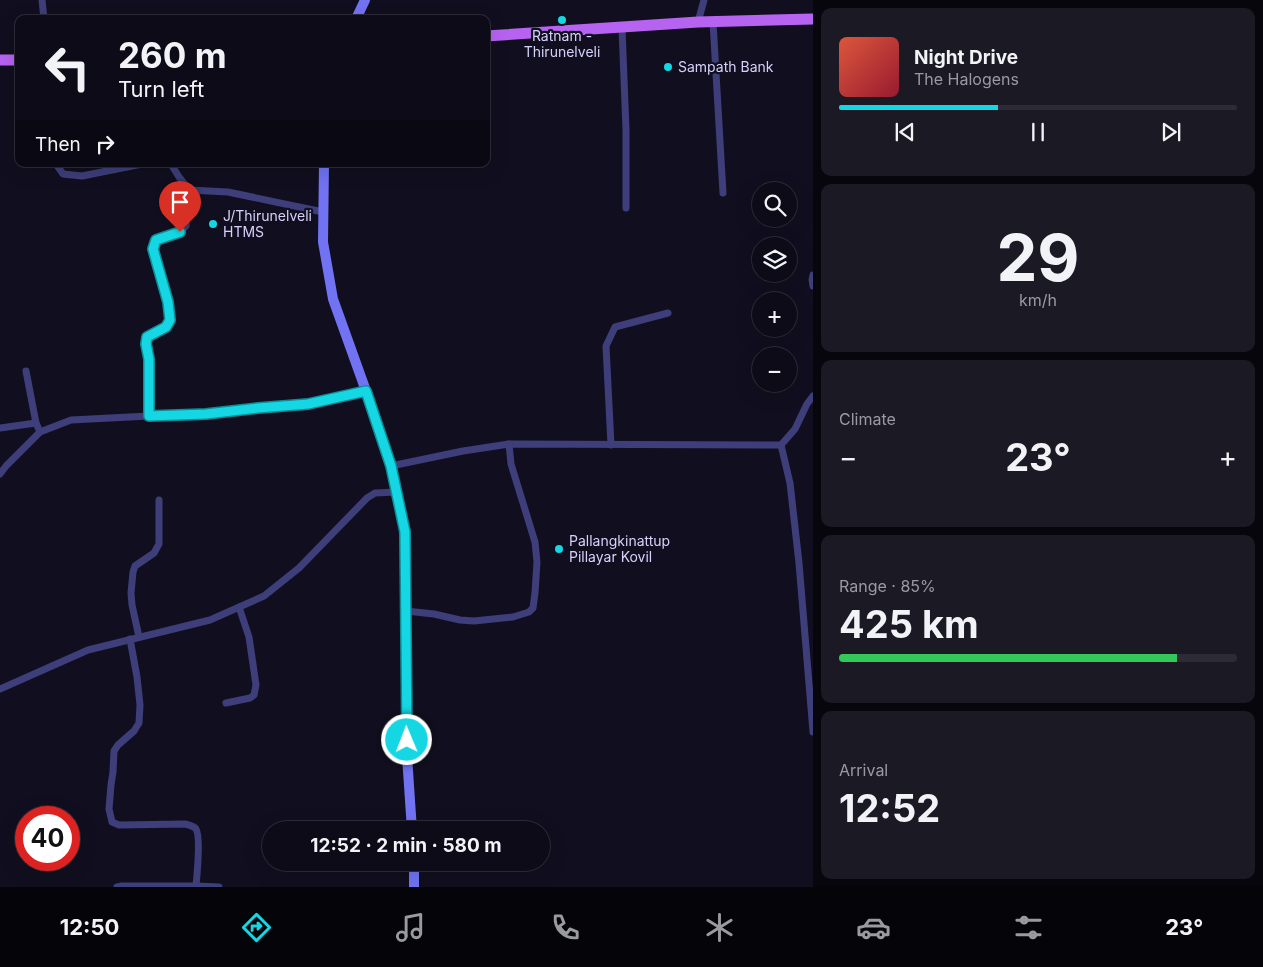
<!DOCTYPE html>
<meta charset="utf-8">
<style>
:root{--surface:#0d0b17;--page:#1b1924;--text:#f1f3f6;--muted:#9a9ba1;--line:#2d2b36;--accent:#15d6e3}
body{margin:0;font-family:Inter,sans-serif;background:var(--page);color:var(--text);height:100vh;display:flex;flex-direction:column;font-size:19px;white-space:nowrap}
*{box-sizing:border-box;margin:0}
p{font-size:16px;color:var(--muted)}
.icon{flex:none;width:28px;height:28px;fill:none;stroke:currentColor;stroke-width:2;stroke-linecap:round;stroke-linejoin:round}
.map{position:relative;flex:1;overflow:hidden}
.details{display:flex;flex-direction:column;gap:8px;padding:8px;background:#07060d;width:450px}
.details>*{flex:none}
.hud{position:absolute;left:15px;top:15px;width:475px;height:152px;border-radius:10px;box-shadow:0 5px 20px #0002,0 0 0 1px var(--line);background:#0d0b17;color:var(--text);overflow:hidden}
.tools{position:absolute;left:752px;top:182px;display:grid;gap:10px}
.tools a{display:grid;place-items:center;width:45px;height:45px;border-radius:50%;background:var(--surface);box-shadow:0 5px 20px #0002,0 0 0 1px var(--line);font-size:25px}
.speed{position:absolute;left:15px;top:806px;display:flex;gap:10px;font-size:25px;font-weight:700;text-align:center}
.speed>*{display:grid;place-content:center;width:65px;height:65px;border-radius:50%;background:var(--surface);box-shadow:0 5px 20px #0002,0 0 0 1px var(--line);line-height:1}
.speed .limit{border:8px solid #d22;background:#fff;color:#111}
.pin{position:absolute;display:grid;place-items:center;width:42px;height:42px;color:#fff;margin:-51px -21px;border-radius:50% 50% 50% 0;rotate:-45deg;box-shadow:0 0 5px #0007}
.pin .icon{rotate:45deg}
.me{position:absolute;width:55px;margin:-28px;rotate:359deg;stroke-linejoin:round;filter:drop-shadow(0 0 4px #0008)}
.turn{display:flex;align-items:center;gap:18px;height:105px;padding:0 20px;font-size:22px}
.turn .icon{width:65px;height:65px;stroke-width:2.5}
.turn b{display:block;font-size:35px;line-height:42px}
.then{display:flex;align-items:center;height:48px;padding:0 20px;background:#0003;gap:10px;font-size:19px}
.big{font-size:38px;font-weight:700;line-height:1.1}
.details .widget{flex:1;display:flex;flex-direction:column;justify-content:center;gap:8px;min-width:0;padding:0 18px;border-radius:10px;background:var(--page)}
.details .dial{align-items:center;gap:0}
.dial b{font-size:65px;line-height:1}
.song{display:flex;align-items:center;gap:15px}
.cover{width:60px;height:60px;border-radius:8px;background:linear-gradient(135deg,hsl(10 70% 55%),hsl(350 70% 35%))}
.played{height:5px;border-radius:2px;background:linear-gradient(90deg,var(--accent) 40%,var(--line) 40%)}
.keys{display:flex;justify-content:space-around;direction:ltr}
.heat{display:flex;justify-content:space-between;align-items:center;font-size:28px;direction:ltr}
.charge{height:8px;border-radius:4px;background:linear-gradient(90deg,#34c759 85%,var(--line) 0)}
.trip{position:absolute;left:262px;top:821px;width:288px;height:50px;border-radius:25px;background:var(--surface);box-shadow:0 5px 20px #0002,0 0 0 1px var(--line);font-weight:700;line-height:50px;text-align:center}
.menu{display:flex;height:80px;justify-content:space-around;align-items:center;background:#050409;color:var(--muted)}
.menu .icon{width:35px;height:35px}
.menu .selected{color:var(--accent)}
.menu b{font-size:22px;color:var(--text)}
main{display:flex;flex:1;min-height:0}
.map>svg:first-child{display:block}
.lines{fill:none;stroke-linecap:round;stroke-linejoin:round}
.street{stroke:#3e3e7a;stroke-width:7}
.secondary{stroke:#7173f2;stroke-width:10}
.primary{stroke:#b663f1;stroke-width:11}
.route-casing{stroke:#0e8b94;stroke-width:12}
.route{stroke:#15d6e3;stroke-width:9}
.poi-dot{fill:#15d6e3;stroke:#110f1f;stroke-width:2}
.labels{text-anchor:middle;stroke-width:4.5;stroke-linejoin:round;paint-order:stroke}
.poi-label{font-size:14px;fill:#d5d1fb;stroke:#110f1f;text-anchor:start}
</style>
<main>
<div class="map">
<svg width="813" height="887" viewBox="0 0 813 887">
<rect width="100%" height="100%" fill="#110f1f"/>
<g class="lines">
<g class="street">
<polyline points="42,0 44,19"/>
<polyline points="698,22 704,0"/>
<polyline points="713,22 723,193"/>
<polyline points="622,28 626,130 626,208"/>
<polyline points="56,164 63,174 82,176 142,164"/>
<polyline points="171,164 179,177 189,190 228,192 323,212"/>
<polyline points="813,275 812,280 813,286"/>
<polyline points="26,371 36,423 40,432"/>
<polyline points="149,416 149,359 146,345 147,337 166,327 170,320 168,302 153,249 157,240 180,232 186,226 188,206 189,190"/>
<polyline points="0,428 36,423"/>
<polyline points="611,445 606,346 615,327 668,313"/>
<polyline points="781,445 795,429 807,404 813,396"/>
<polyline points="391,466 463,451 509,444 781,445 790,483 799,563 813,732"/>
<polyline points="0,474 6,466 40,432 71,420 149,416 206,415 258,408 308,404 366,391"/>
<polyline points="406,611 434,614 460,620 474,621 513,617 529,612 533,608 535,593 537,562 535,542 511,464 509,444"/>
<polyline points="139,637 132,605 131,593 133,572 135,566 154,553 159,544 159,500"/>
<path d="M130,639l7,38 3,28 -1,18 -5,8 -16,14 -4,6 -1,21 -2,13 -2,24 3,13 7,3 66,-1c4,1 9,2 11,5 5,8 1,46 0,57"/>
<polyline points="0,689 88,650 210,620 264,596 299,568 367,498 375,493 396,492"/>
<polyline points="226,703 250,698 254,695 256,685 249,637 239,607"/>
<polyline points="117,887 122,886 196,886 219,887"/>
</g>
<g class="secondary">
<polyline points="356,19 365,0"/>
<polyline points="324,164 323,242 333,299 366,391 391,466 405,532 407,756 412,830"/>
<polyline points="414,862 414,887"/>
</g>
<g class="primary">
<polyline points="486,36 698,22 813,19"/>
<polyline points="0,60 19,60"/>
</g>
</g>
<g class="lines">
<defs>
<polyline id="route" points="180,232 156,240 153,249 168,302 170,320 166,327 147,337 146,344 149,359 149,416 206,414 258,408 308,404 366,391 391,466 405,532 407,740"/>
</defs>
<use href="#route" class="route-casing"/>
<use href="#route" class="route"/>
</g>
<g class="poi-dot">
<circle cx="562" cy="20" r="5"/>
<circle cx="668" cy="67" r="5"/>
<circle cx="213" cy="224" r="5"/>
<circle cx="559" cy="549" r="5"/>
</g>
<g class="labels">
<g class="poi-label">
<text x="562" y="41" text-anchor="middle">Ratnam -<tspan x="562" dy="16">Thirunelveli</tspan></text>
<text x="678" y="72">Sampath Bank</text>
<text x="223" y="221">J/Thirunelveli<tspan x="223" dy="16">HTMS</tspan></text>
<text x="569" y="546">Pallangkinattup<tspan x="569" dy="16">Pillayar Kovil</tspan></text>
</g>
</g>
</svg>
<div class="tools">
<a><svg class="icon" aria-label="search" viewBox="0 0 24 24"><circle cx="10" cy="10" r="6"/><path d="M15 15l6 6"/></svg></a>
<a><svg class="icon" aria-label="layers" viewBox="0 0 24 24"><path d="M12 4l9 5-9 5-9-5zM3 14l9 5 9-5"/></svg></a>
<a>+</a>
<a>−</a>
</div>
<div class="speed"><div class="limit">40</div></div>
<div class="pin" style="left:180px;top:232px;background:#d93025"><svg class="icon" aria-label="arrive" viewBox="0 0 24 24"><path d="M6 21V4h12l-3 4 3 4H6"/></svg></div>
<svg class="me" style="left:407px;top:740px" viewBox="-20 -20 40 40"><circle r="17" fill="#15d6e3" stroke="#fff" stroke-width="3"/><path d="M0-11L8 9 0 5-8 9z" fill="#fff"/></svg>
<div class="trip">12:52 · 2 min · 580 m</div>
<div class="hud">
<div class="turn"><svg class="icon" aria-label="left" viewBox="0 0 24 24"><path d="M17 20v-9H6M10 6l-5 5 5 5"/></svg><div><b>260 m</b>Turn left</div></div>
<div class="then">Then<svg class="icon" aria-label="right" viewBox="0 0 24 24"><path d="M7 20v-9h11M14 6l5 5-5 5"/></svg></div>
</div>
</div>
<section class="details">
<div class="widget">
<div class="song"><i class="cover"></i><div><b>Night Drive</b><p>The Halogens</p></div></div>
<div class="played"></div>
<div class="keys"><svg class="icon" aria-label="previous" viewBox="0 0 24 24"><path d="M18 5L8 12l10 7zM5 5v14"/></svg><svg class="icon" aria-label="pause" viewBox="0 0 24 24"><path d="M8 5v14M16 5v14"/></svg><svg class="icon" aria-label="next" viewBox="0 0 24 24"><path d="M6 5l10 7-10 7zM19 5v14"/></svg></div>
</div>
<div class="widget dial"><b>29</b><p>km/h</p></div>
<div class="widget"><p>Climate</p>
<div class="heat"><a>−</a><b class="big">23°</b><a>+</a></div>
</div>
<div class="widget"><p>Range · 85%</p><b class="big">425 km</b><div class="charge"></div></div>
<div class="widget"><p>Arrival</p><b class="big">12:52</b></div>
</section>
</main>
<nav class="menu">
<b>12:50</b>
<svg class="icon selected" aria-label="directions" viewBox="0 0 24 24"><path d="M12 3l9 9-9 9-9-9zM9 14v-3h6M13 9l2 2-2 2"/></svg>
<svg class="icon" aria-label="music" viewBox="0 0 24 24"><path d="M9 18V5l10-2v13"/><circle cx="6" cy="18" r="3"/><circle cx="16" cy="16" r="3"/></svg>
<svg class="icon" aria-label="phone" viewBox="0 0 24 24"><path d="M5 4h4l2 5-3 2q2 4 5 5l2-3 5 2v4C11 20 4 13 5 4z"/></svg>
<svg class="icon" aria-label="climate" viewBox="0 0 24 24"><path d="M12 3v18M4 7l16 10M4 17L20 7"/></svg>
<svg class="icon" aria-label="car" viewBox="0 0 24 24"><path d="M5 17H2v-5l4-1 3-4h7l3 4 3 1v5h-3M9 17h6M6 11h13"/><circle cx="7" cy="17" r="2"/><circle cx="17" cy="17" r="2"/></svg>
<svg class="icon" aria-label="filters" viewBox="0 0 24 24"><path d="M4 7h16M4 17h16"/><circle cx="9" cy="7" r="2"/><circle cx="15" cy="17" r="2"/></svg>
<b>23°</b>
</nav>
